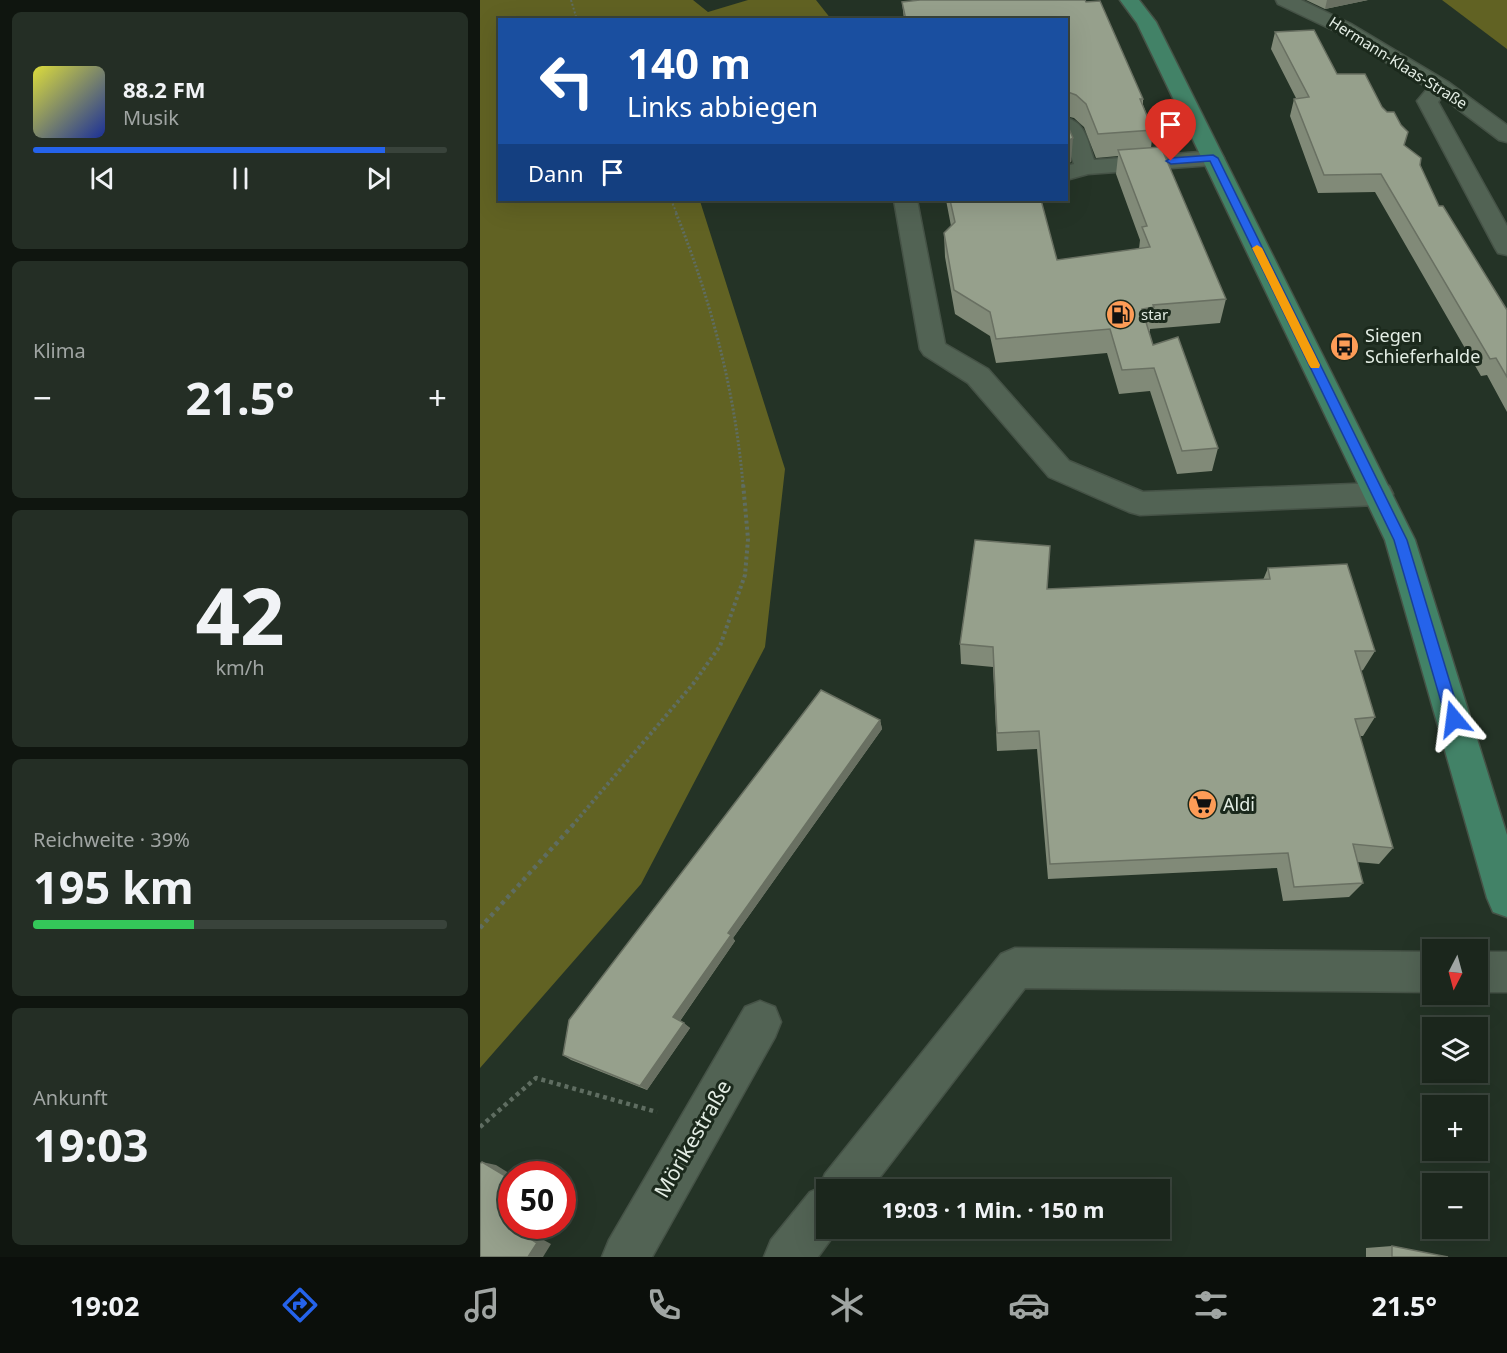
<!DOCTYPE html>
<html lang="de">
<meta charset="utf-8">
<style>
:root{--surface:#1b261c;--page:#242e25;--text:#f1f3f6;--muted:#a0a5a3;--line:#39433b;--accent:#2563eb}
body{margin:0;font-family:"Noto Sans",sans-serif;background:var(--page);color:var(--text);height:100vh;display:flex;flex-direction:column;font-size:22px;white-space:nowrap}
*{box-sizing:border-box;margin:0}
p{font-size:20px;color:var(--muted)}
.icon{flex:none;width:33px;height:33px;fill:none;stroke:currentColor;stroke-width:2;stroke-linecap:round;stroke-linejoin:round}
.map{position:relative;flex:1;overflow:hidden}
.details{display:flex;flex-direction:column;gap:12px;padding:12px;background:#0f150f;width:480px}
.details>*{flex:none}
.guide{position:absolute;left:18px;top:18px;width:570px;height:183px;border-radius:0px;box-shadow:0 6px 24px #0002,0 0 0 2px var(--line);background:#1a4fa0;color:#fff;overflow:hidden}
.needle{width:39px;rotate:186deg}
.fabs{position:absolute;left:942px;top:939px;display:grid;gap:12px}
.fabs a{display:grid;place-items:center;width:66px;height:66px;border-radius:0px;background:var(--surface);box-shadow:0 6px 24px #0002,0 0 0 2px var(--line);font-size:30px}
.speed{position:absolute;left:18px;top:1161px;display:flex;gap:12px;font-size:30px;font-weight:700;text-align:center}
.speed>*{display:grid;place-content:center;width:78px;height:78px;border-radius:50%;background:var(--surface);box-shadow:0 6px 24px #0002,0 0 0 2px var(--line);line-height:1}
.speed .limit{border:9px solid #d22;background:#fff;color:#111}
.pin{position:absolute;display:grid;place-items:center;width:51px;height:51px;color:#fff;margin:-62px -26px;border-radius:50% 50% 50% 0;rotate:-45deg;box-shadow:0 0 6px #0007}
.pin .icon{rotate:45deg}
.me{position:absolute;width:66px;margin:-33px;rotate:344deg;stroke-linejoin:round;filter:drop-shadow(0 0 4px #0008)}
.turn{display:flex;align-items:center;gap:21px;height:126px;padding:0 30px;font-size:27px}
.turn .icon{width:78px;height:78px;stroke-width:2.5}
.turn b{display:block;font-size:42px;line-height:51px}
.then{display:flex;align-items:center;height:57px;padding:0 30px;background:#0003;gap:12px;font-size:22px}
.big{font-size:45px;font-weight:700;line-height:1.1}
.details .card{flex:1;display:flex;flex-direction:column;justify-content:center;gap:9px;min-width:0;padding:0 21px;border-radius:9px;background:var(--page)}
.details .dial{align-items:center;gap:0}
.dial b{font-size:78px;line-height:1}
.song{display:flex;align-items:center;gap:18px}
.cover{width:72px;height:72px;border-radius:9px;background:linear-gradient(135deg,hsl(60 70% 55%),hsl(230 70% 35%))}
.played{height:6px;border-radius:3px;background:linear-gradient(90deg,var(--accent) 85%,var(--line) 85%)}
.keys{display:flex;justify-content:space-around;direction:ltr}
.heat{display:flex;justify-content:space-between;align-items:center;font-size:33px;direction:ltr}
.charge{height:9px;border-radius:4px;background:linear-gradient(90deg,#34c759 39%,var(--line) 0)}
.trip{position:absolute;left:336px;top:1179px;width:354px;height:60px;border-radius:0px;background:var(--surface);box-shadow:0 6px 24px #0002,0 0 0 2px var(--line);font-weight:700;line-height:60px;text-align:center}
.tabs{display:flex;height:96px;justify-content:space-around;align-items:center;background:#0b0f0b;color:var(--muted)}
.tabs .icon{width:42px;height:42px}
.tabs .current{color:var(--accent)}
.tabs b{font-size:27px;color:var(--text)}
main{display:flex;flex:1;min-height:0}
.map>svg:first-child{display:block}
.forest{fill:#616223}
.lines{fill:none;stroke-linecap:round;stroke-linejoin:round}
.minor-casing{stroke:#455246;stroke-width:3}
.major-casing{stroke:#455246;stroke-width:3}
.path-far3{stroke:#5f6d61;stroke-width:2;stroke-dasharray:2 2;stroke-linecap:butt}
.path-far2{stroke:#5f6d61;stroke-width:3;stroke-dasharray:2 2;stroke-linecap:butt}
.path-far1{stroke:#5f6d61;stroke-width:4;stroke-dasharray:3 3;stroke-linecap:butt}
.path{stroke:#5f6d61;stroke-width:4.5;stroke-dasharray:4 4;stroke-linecap:butt}
.minor{fill:#526354;fill-rule:evenodd}
.major{fill:#428267;fill-rule:evenodd}
.wall{fill:#818a78}
.shaded-wall{fill:#697062}
.building{fill:#96a08c;stroke:#697062;stroke-width:1.5}
.route{fill:#2563eb;stroke:#184099;stroke-width:1.5}
.slow{fill:#f59e0b}
.labels{text-anchor:middle;stroke-width:6;stroke-linejoin:round;paint-order:stroke}
.far-street-label{font-size:15px;fill:#e3ede4;stroke:#1b291c}
.far-poi-label{font-size:15px;fill:#e3ede4;stroke:#1b291c;text-anchor:start}
.poi-label{font-size:18px;fill:#e3ede4;stroke:#1b291c;text-anchor:start}
.near-street-label{font-size:21px;fill:#e3ede4;stroke:#1b291c}
</style>
<main>
<section class="details">
<div class="card">
<div class="song"><i class="cover"></i><div><b>88.2 FM</b><p>Musik</p></div></div>
<div class="played"></div>
<div class="keys"><svg class="icon" aria-label="previous" viewBox="0 0 24 24"><path d="M18 5L8 12l10 7zM5 5v14"/></svg><svg class="icon" aria-label="pause" viewBox="0 0 24 24"><path d="M8 5v14M16 5v14"/></svg><svg class="icon" aria-label="next" viewBox="0 0 24 24"><path d="M6 5l10 7-10 7zM19 5v14"/></svg></div>
</div>
<div class="card"><p>Klima</p>
<div class="heat"><a>−</a><b class="big">21.5°</b><a>+</a></div>
</div>
<div class="card dial"><b>42</b><p>km/h</p></div>
<div class="card"><p>Reichweite · 39%</p><b class="big">195 km</b><div class="charge"></div></div>
<div class="card"><p>Ankunft</p><b class="big">19:03</b></div>
</section>
<div class="map">
<svg width="1027" height="1257" viewBox="0 0 1027 1257">
<rect width="100%" height="100%" fill="#243326"/>
<g class="forest">
<polygon points="0,0 213,0 228,12 268,0 336,0 351,19 20,20 20,200 227,200 220,201 305,469 285,647 161,884 0,1068"/>
<polygon points="962,0 1027,0 1027,49"/>
</g>
<g class="lines">
<defs>
<g id="minor">
<polygon points="796,0 821,0 871,24 968,82 1027,125 1027,142 1019,140 962,97 958,102 1027,226 1027,255 1018,253 1015,248 937,101 948,88 857,32 798,4"/>
<path d="M586,118c20,4 22,25 28,42l119,-9 8,2 3,5 -3,5 -8,2 -125,9 -22,6v-14l8,-2 -8,-21z"/>
<polygon points="414,200 437,200 465,344 508,369 589,461 663,492 898,483 909,486 913,494 909,502 898,505 660,515 649,512 569,477 488,383 444,355 440,349"/>
<polygon points="535,948 952,952 952,992 545,988 390,1190 346,1190 346,1228 359,1228 338,1257 284,1257 291,1240 330,1192 339,1188 345,1174 521,954"/>
<rect x="998" y="952" width="29" height="40"/>
<polygon points="280,1001 295,1007 301,1022 295,1037 172,1257 122,1257 129,1240 265,1007"/>
</g>
<polygon id="major" points="640,0 659,0 676,22 935,540 1027,835 1027,917 1013,912 1007,898 905,540 657,23"/>
</defs>
<use href="#minor" class="minor-casing"/>
<use href="#major" class="major-casing"/>
<g class="path-far3">
<polyline points="91,0 97,20"/>
<polyline points="191,200 197,214"/>
</g>
<path class="path-far2" d="M196,213c35,87 59,178 67,272"/>
<polyline class="path-far1" points="92,826 213,684 240,646 265,575 268,539 263,483"/>
<g class="path">
<polyline points="0,928 93,825"/>
<polyline points="0,1127 56,1078 177,1112"/>
</g>
<use href="#minor" class="minor"/>
<use href="#major" class="major"/>
</g>
<g class="wall">
<polygon points="440,0 605,0 606,2 620,1 663,99 663,105 673,130 671,148 681,147 746,299 740,323 670,329 670,331 669,332 673,345 698,337 738,448 732,471 697,474 670,391 639,394 627,353 516,363 510,336 475,314 465,257 464,233 471,226 466,200 561,200 577,260 659,249 660,240 636,174 638,156 616,158 604,127 594,118 586,116 586,20 424,20 422,2"/>
<polygon points="826,0 888,0 845,9"/>
<polygon points="795,32 857,74 902,107 924,145 940,165 959,206 1027,310 1027,412 1007,375 1001,376 895,192 838,193 810,116 814,99 816,98 791,49"/>
<polygon points="788,568 895,651 883,670 881,671 895,717 883,736 880,736 913,848 899,864 877,862 883,883 869,897 803,901 797,868 568,879 557,749 517,751 513,667 481,664 480,644 783,580"/>
<polygon points="400,720 402,729 253,938 255,941 200,1021 210,1028 167,1090 91,1060 83,1055"/>
<polygon points="912,1246 968,1257 886,1257 886,1248"/>
</g>
<g class="shaded-wall">
<polygon points="847,0 888,0 845,9"/>
<polygon points="588,92 586,116 586,93"/>
<polygon points="593,138 591,162 586,165 586,142"/>
<polygon points="400,720 402,729 253,938 255,941 199,1022 193,1017 248,933"/>
<polygon points="204,1023 210,1028 167,1090 160,1086"/>
<polygon points="2,1162 16,1165 32,1175 32,1180"/>
<polygon points="53,1226 67,1226 60,1238 71,1244 63,1257 48,1257 46,1236"/>
</g>
<g class="building">
<polygon points="440,0 605,0 606,2 620,1 663,99 660,99 673,130 618,134 606,104 596,95 588,92 586,93 586,20 426,20 422,2"/>
<polygon points="834,30 857,74 885,74 902,107 907,112 914,112 921,125 928,132 924,145 941,158 940,165 959,206 963,206 1027,310 1027,377 1016,358 1010,359 901,174 844,175 814,99 829,97 795,32"/>
<polygon points="586,122 593,138 586,142"/>
<polygon points="681,147 746,299 673,305 674,307 662,309 673,345 698,337 738,448 702,451 674,368 642,370 630,329 516,339 510,312 474,290 464,233 475,222 470,200 561,200 577,260 670,247 662,227 667,226 638,150"/>
<polygon points="495,540 570,546 567,589 790,579 788,568 867,564 895,651 875,651 895,717 875,719 913,848 873,844 883,883 814,887 808,853 570,864 559,731 517,733 513,647 480,644"/>
<polygon points="341,690 400,720 248,933 251,935 193,1017 204,1023 160,1086 83,1055 89,1020"/>
<polygon points="2,1162 32,1180 32,1226 53,1226 46,1236 57,1243 48,1257 0,1257 0,1164"/>
<polygon points="912,1246 968,1257 912,1257"/>
</g>
<polygon class="route" points="733,155 738,158 927,540 981,719 979,723 974,725 969,723 966,719 914,540 730,161 691,164 686,161 691,158"/>
<polygon class="slow" points="777,245 782,248 840,365 839,368 831,368 829,365 772,248"/>
<defs>
<symbol id="fuel-disc" viewBox="-11 -11 22 22"><circle r="9.5" fill="#fd9c57" stroke="#1b291c"/><path d="M-5.5-6h7V0h2V4h1.3V-2.5L3-4.5l.8-.8L6-3V5H2.5V1h-1V6h-7ZM-4.2-4.7v3.2H.2V-4.7Z" fill="#111"/></symbol>
<symbol id="bus-disc" viewBox="-11 -11 22 22"><circle r="9.5" fill="#fd9c57" stroke="#1b291c"/><path d="M-5-6H5V4H4V6H2V4H-2V6H-4V4H-5ZM-3.5-4V0h7V-4ZM-3.5 1.2v1.5H-2V1.2ZM2 1.2v1.5H3.5V1.2Z" fill="#111"/></symbol>
<symbol id="supermarket-disc" viewBox="-11 -11 22 22"><circle r="9.5" fill="#fd9c57" stroke="#1b291c"/><path d="M-6-5.5h2.5l.6 2H6L4.5 2H-2.5L-4.4-4H-6ZM-1.5 3.2a1.3 1.3 0 1 0 .1 0ZM3 3.2a1.3 1.3 0 1 0 .1 0Z" fill="#111"/></symbol>
</defs>
<g fill-rule="evenodd">
<use href="#fuel-disc" x="624" y="298" width="33" height="33"/>
<use href="#bus-disc" x="848" y="330" width="33" height="33"/>
<use href="#supermarket-disc" x="706" y="788" width="33" height="33"/>
</g>
<g class="labels">
<g class="far-street-label">
<text transform="translate(918 63) rotate(32)" y="5">Hermann-Klaas-Straße</text>
</g>
<g class="far-poi-label">
<text x="661" y="320">star</text>
</g>
<g class="poi-label">
<text x="885" y="342">Siegen<tspan x="885" dy="21">Schieferhalde</tspan></text>
<text x="743" y="811">Aldi</text>
</g>
<g class="near-street-label">
<text transform="translate(213 1139) rotate(-60)" y="7">Mörikestraße</text>
</g>
</g>
</svg>
<div class="fabs">
<a><svg class="needle" viewBox="-14 -14 28 28"><path d="M0-13l5 13h-10z" fill="#e53935"/><path d="M0 13l5-13h-10z" fill="#a0a5a3"/></svg></a>
<a><svg class="icon" aria-label="layers" viewBox="0 0 24 24"><path d="M12 4l9 5-9 5-9-5zM3 14l9 5 9-5"/></svg></a>
<a>+</a>
<a>−</a>
</div>
<div class="speed"><div class="limit">50</div></div>
<div class="pin" style="left:691px;top:161px;background:#d93025"><svg class="icon" aria-label="arrive" viewBox="0 0 24 24"><path d="M6 21V4h12l-3 4 3 4H6"/></svg></div>
<svg class="me" style="left:974px;top:719px" viewBox="-20 -20 40 40"><path d="M0-17L14 15 0 8-14 15z" fill="#2563eb" stroke="#fff" stroke-width="4"/></svg>
<div class="trip">19:03 · 1 Min. · 150 m</div>
<div class="guide">
<div class="turn"><svg class="icon" aria-label="left" viewBox="0 0 24 24"><path d="M17 20v-9H6M10 6l-5 5 5 5"/></svg><div><b>140 m</b>Links abbiegen</div></div>
<div class="then">Dann<svg class="icon" aria-label="arrive" viewBox="0 0 24 24"><path d="M6 21V4h12l-3 4 3 4H6"/></svg></div>
</div>
</div>
</main>
<nav class="tabs">
<b>19:02</b>
<svg class="icon current" aria-label="directions" viewBox="0 0 24 24"><path d="M12 3l9 9-9 9-9-9zM9 14v-3h6M13 9l2 2-2 2"/></svg>
<svg class="icon" aria-label="music" viewBox="0 0 24 24"><path d="M9 18V5l10-2v13"/><circle cx="6" cy="18" r="3"/><circle cx="16" cy="16" r="3"/></svg>
<svg class="icon" aria-label="phone" viewBox="0 0 24 24"><path d="M5 4h4l2 5-3 2q2 4 5 5l2-3 5 2v4C11 20 4 13 5 4z"/></svg>
<svg class="icon" aria-label="climate" viewBox="0 0 24 24"><path d="M12 3v18M4 7l16 10M4 17L20 7"/></svg>
<svg class="icon" aria-label="car" viewBox="0 0 24 24"><path d="M5 17H2v-5l4-1 3-4h7l3 4 3 1v5h-3M9 17h6M6 11h13"/><circle cx="7" cy="17" r="2"/><circle cx="17" cy="17" r="2"/></svg>
<svg class="icon" aria-label="filters" viewBox="0 0 24 24"><path d="M4 7h16M4 17h16"/><circle cx="9" cy="7" r="2"/><circle cx="15" cy="17" r="2"/></svg>
<b>21.5°</b>
</nav>
